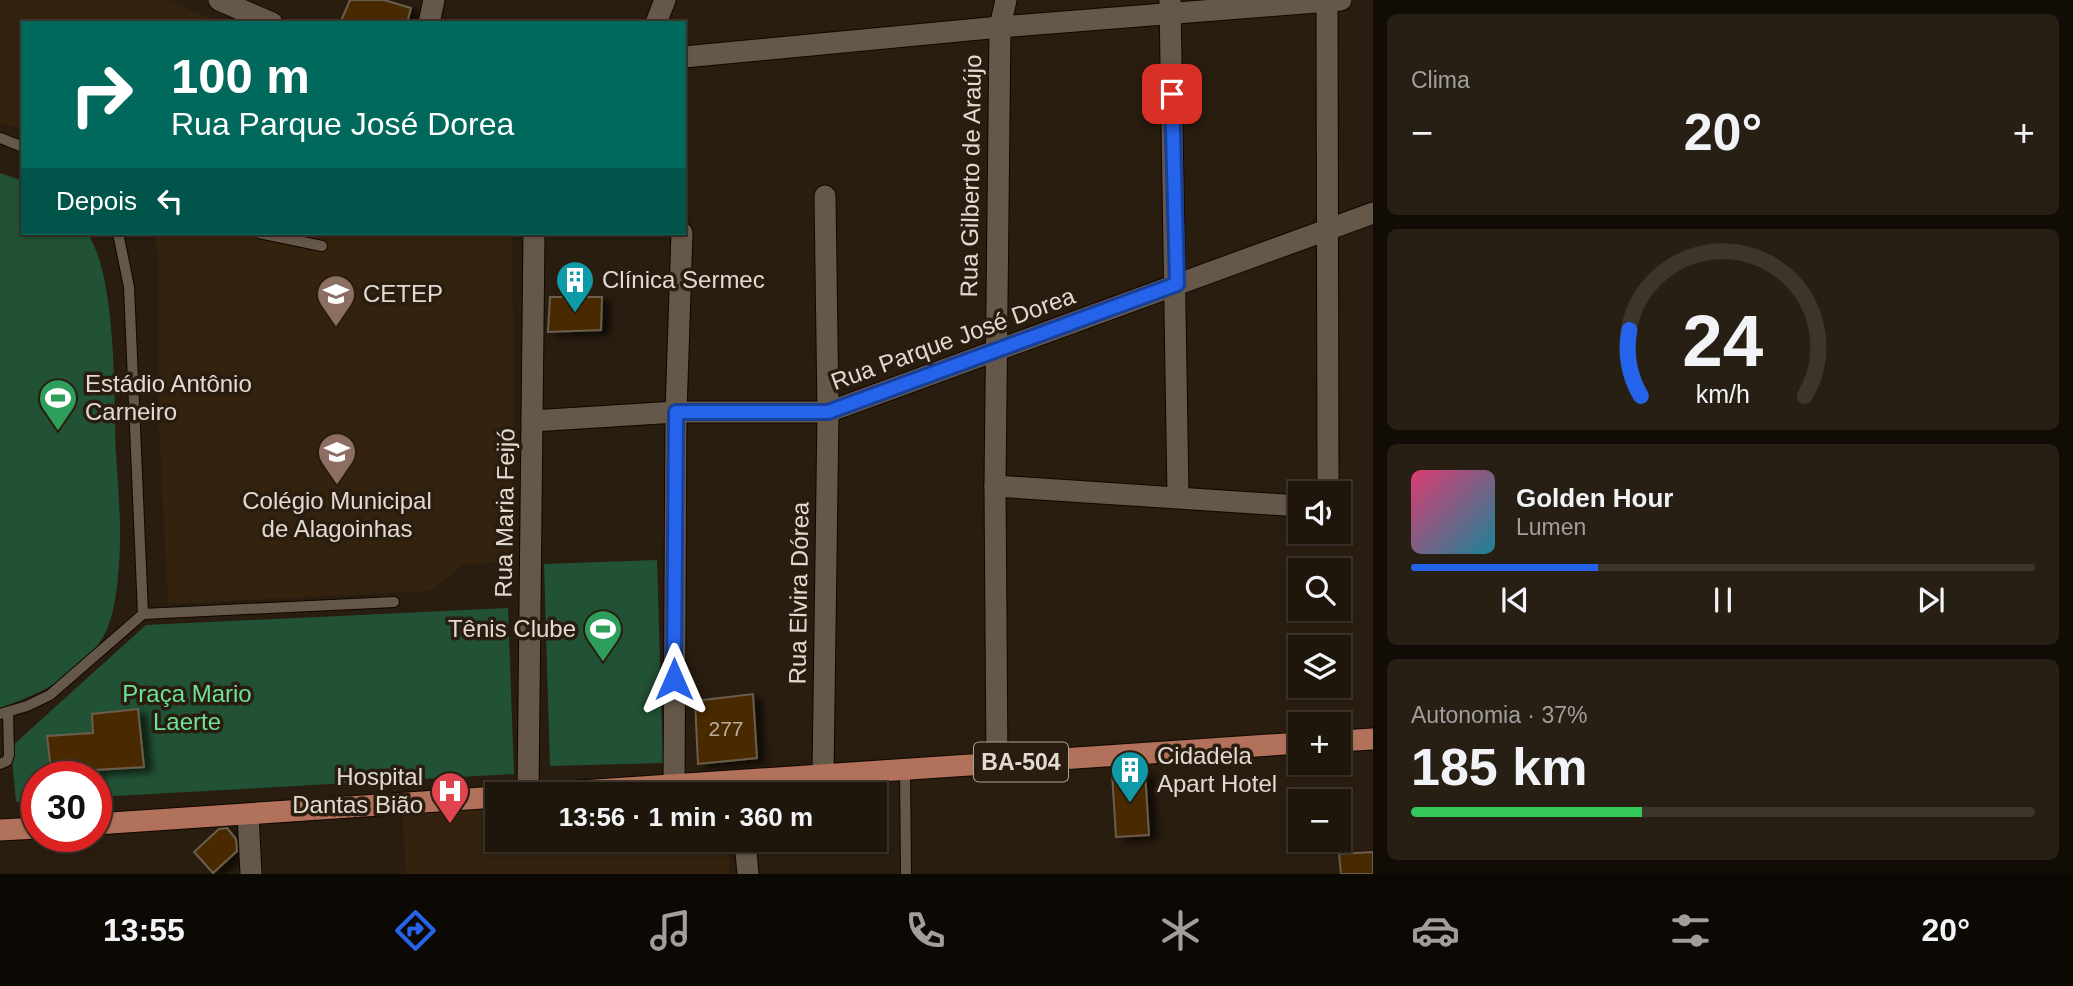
<!DOCTYPE html>
<html lang="pt">
<meta charset="utf-8">
<style>
:root{--surface:#1f160b;--page:#271f14;--text:#f1f3f6;--muted:#a19f9d;--line:#3c352c;--accent:#2563eb}
body{margin:0;font-family:Helvetica,sans-serif;background:var(--page);color:var(--text);height:100vh;display:flex;flex-direction:column;font-size:26px;white-space:nowrap}
*{box-sizing:border-box;margin:0}
p{font-size:23px;color:var(--muted)}
.icon{flex:none;width:38px;height:38px;fill:none;stroke:currentColor;stroke-width:2;stroke-linecap:round;stroke-linejoin:round}
.map{position:relative;flex:1;overflow:hidden}
.sheet{display:flex;flex-direction:column;gap:14px;padding:14px;background:#110c06;width:700px}
.sheet>*{flex:none}
.banner{position:absolute;left:21px;top:21px;width:665px;height:214px;border-radius:0px;box-shadow:0 2px 5px #0004,0 0 0 2px var(--line);background:#00695c;color:#fff;overflow:hidden}
.buttons{position:absolute;left:1288px;top:481px;display:grid;gap:14px}
.buttons a{display:grid;place-items:center;width:63px;height:63px;border-radius:0px;background:var(--surface);box-shadow:0 2px 5px #0004,0 0 0 2px var(--line);font-size:35px}
.speed{position:absolute;left:21px;top:761px;display:flex;gap:14px;font-size:35px;font-weight:700;text-align:center}
.speed>*{display:grid;place-content:center;width:91px;height:91px;border-radius:50%;background:var(--surface);box-shadow:0 2px 5px #0004,0 0 0 2px var(--line);line-height:1}
.speed .limit{border:10px solid #d22;background:#fff;color:#111}
.pin{position:absolute;display:grid;place-items:center;width:60px;height:60px;color:#fff;margin:-30px;border-radius:14px;box-shadow:0 4px 10px #0006}
.me{position:absolute;width:77px;margin:-38px;rotate:0deg;stroke-linejoin:round;filter:drop-shadow(0 0 5px #0008)}
.turn{display:flex;align-items:center;gap:24px;height:147px;padding:0 35px;font-size:32px}
.turn .icon{width:91px;height:91px;stroke-width:2.5}
.turn b{display:block;font-size:49px;line-height:60px}
.then{display:flex;align-items:center;height:66px;padding:0 35px;background:#0003;gap:14px;font-size:26px}
.big{font-size:52px;font-weight:600;line-height:1.1}
.sheet .widget{flex:1;display:flex;flex-direction:column;justify-content:center;gap:10px;min-width:0;padding:0 24px;border-radius:10px;background:var(--page)}
.sheet .dial{align-items:center;gap:0}
.dial svg{height:182px;overflow:visible;fill:none;stroke:var(--line);stroke-width:7;stroke-linecap:round;text-anchor:middle}
.dial text{fill:var(--text);stroke:none}
.song{display:flex;align-items:center;gap:21px}
.cover{width:84px;height:84px;border-radius:10px;background:linear-gradient(135deg,hsl(340 70% 55%),hsl(190 70% 35%))}
.played{height:7px;border-radius:4px;background:linear-gradient(90deg,var(--accent) 30%,var(--line) 30%)}
.keys{display:flex;justify-content:space-around;direction:ltr}
.heat{display:flex;justify-content:space-between;align-items:center;font-size:38px;direction:ltr}
.charge{height:10px;border-radius:5px;background:linear-gradient(90deg,#34c759 37%,var(--line) 0)}
.trip{position:absolute;left:485px;top:782px;width:402px;height:70px;border-radius:0px;background:var(--surface);box-shadow:0 2px 5px #0004,0 0 0 2px var(--line);font-weight:600;line-height:70px;text-align:center}
.tabs{display:flex;height:112px;justify-content:space-around;align-items:center;background:#0c0904;color:var(--muted)}
.tabs .icon{width:49px;height:49px}
.tabs .active{color:var(--accent)}
.tabs b{font-size:32px;color:var(--text)}
main{display:flex;flex:1;min-height:0}
.map>svg:first-child{display:block}
.built{fill:#32220e}
.green{fill:#225235}
.building{fill:#4a2c00;stroke:#6a5d4d;stroke-width:2;filter:url(#shadow)}
.lines{fill:none;stroke-linecap:round;stroke-linejoin:round}
.lane-casing{stroke:#110700;stroke-width:12}
.street-casing{stroke:#110700;stroke-width:23}
.secondary-casing{stroke:#110700;stroke-width:23}
.primary-casing{stroke:#110700;stroke-width:23}
.lane{stroke:#665849;stroke-width:10}
.street{stroke:#665849;stroke-width:21}
.secondary{stroke:#665849;stroke-width:21}
.primary{stroke:#b1715a;stroke-width:21}
.route-casing{stroke:#184099;stroke-width:18}
.route{stroke:#2563eb;stroke-width:12}
.labels{text-anchor:middle;stroke-width:7;stroke-linejoin:round;paint-order:stroke}
.number-label{font-size:21px;fill:#bcae9d}
.shield{fill:#291d0f;stroke:#aaa197;stroke-width:2}
.shield-label{font-size:23px;font-weight:bold;fill:#e2dad1}
.street-label{font-size:24px;fill:#e2dad1;stroke:#291d0f}
.poi-label{font-size:24px;fill:#e2dad1;stroke:#291d0f;text-anchor:start}
.park-label{font-size:24px;fill:#6de199;stroke:#291d0f}
</style>
<main>
<div class="map">
<svg width="1373" height="874" viewBox="0 0 1373 874">
<defs>
<filter id="shadow"><feDropShadow dx="8" dy="4.5" stdDeviation="3.5" flood-color="#0009"/></filter>
</defs>
<rect width="100%" height="100%" fill="#291d0f"/>
<g class="built">
<polygon points="0,0 167,0 223,23 23,23 23,129 0,123"/>
<polygon points="154,233 512,233 514,396 511,561 463,565 430,591 168,604 158,411 158,256"/>
<polygon points="497,805 497,840 728,840 730,874 406,874 402,811"/>
</g>
<g class="green">
<path d="M0,173l23,8v52h64c30,42 27,166 29,220 2,36 6,75 3,112 -2,23 -4,51 -16,72 -22,38 -63,57 -103,71z"/>
<polygon points="657,560 663,763 550,766 544,564"/>
<polygon points="508,608 514,774 96,797 96,777 37,777 37,800 16,802 11,747 146,625"/>
</g>
<g class="building">
<polygon points="350,0 384,0 411,8 407,23 340,23"/>
<polygon points="550,297 602,297 601,330 548,332"/>
<polygon points="753,694 757,758 698,764 695,701"/>
<polygon points="138,709 144,767 95,770 96,777 52,777 47,736 93,733 92,714"/>
<polygon points="1145,771 1149,835 1116,837 1112,773"/>
<polygon points="227,828 236,839 237,851 213,873 194,852 219,829"/>
<polygon points="1373,852 1373,874 1341,874 1339,854"/>
</g>
<g class="lines">
<defs>
<g id="lane">
<polyline points="0,138 23,147"/>
<polyline points="118,233 129,287 143,614"/>
<polyline points="259,233 322,246"/>
<polyline points="0,714 27,706 50,695 143,614 394,602"/>
<polyline points="0,764 7,761 9,755 8,712"/>
<polyline points="905,770 906,874"/>
</g>
<g id="street">
<polyline points="1170,0 1178,497"/>
<polyline points="1327,0 1328,494"/>
<polyline points="429,23 434,0"/>
<polyline points="532,421 676,412 828,412 1373,213"/>
<polyline points="995,486 1300,506"/>
<polyline points="997,764 995,486 1000,27 1006,0"/>
<polyline points="823,775 828,412 825,196"/>
<polyline points="674,785 676,412 682,233"/>
</g>
<g id="secondary">
<polyline points="219,0 272,23"/>
<polyline points="656,23 665,0"/>
<polyline points="684,57 1000,27 1341,0"/>
<polyline points="528,794 534,233"/>
<polyline points="248,814 251,874"/>
<polyline points="745,840 748,874"/>
</g>
<g id="primary">
<polyline points="1339,741 1373,739"/>
<polyline points="536,794 1300,743"/>
<polyline points="96,824 497,797"/>
<polyline points="0,830 37,828"/>
</g>
</defs>
<use href="#lane" class="lane-casing"/>
<use href="#street" class="street-casing"/>
<use href="#secondary" class="secondary-casing"/>
<use href="#primary" class="primary-casing"/>
<use href="#lane" class="lane"/>
<use href="#street" class="street"/>
<use href="#secondary" class="secondary"/>
<use href="#primary" class="primary"/>
</g>
<g class="lines">
<defs>
<polyline id="route" points="674,679 676,412 828,412 1177,284 1172,94"/>
</defs>
<use href="#route" class="route-casing"/>
<use href="#route" class="route"/>
</g>
<defs>
<symbol id="building-pin" viewBox="-11 -11 22 30"><path d="M0 17L-7.5 6A9.5 9.5 0 1 1 7.5 6Z" fill="#0f9aa8" stroke="#291d0f"/><path d="M-4-6H4V6H1V3H-1V6H-4ZM-2.5-4.3h1.7v1.8h-1.7ZM.8-4.3h1.7v1.8H.8ZM-2.5-1h1.7V.8h-1.7ZM.8-1h1.7V.8H.8Z" fill="#fff"/></symbol>
<symbol id="school-pin" viewBox="-11 -11 22 30"><path d="M0 17L-7.5 6A9.5 9.5 0 1 1 7.5 6Z" fill="#8d6e63" stroke="#291d0f"/><path d="M0-5L7-2L0 1L-7-2ZM-4 1L0 2.5L4 1V4Q0 6-4 4Z" fill="#fff"/></symbol>
<symbol id="stadium-pin" viewBox="-11 -11 22 30"><path d="M0 17L-7.5 6A9.5 9.5 0 1 1 7.5 6Z" fill="#2e9e5b" stroke="#291d0f"/><path d="M0-5a6.5 5 0 1 0 0 10a6.5 5 0 1 0 0-10ZM-3.5-1.8h7v3.6h-7Z" fill="#fff"/></symbol>
<symbol id="hospital-pin" viewBox="-11 -11 22 30"><path d="M0 17L-7.5 6A9.5 9.5 0 1 1 7.5 6Z" fill="#e0444e" stroke="#291d0f"/><path d="M-5-5h3v3.5h4V-5h3V5h-3V1.5h-4V5h-3Z" fill="#fff"/></symbol>
</defs>
<g fill-rule="evenodd">
<use href="#building-pin" x="553" y="258" width="44" height="60"/>
<use href="#school-pin" x="314" y="272" width="44" height="60"/>
<use href="#stadium-pin" x="36" y="376" width="44" height="60"/>
<use href="#school-pin" x="315" y="430" width="44" height="60"/>
<use href="#stadium-pin" x="581" y="607" width="44" height="60"/>
<use href="#building-pin" x="1108" y="748" width="44" height="60"/>
<use href="#hospital-pin" x="428" y="769" width="44" height="60"/>
</g>
<g class="labels">
<g class="number-label">
<text x="726" y="736">277</text>
</g>
<rect class="shield" x="974" y="742.5" width="94" height="39" rx="5"/>
<g class="shield-label">
<text x="1021" y="770">BA-504</text>
</g>
<g class="street-label">
<text transform="translate(971 176) rotate(-89)" y="8">Rua Gilberto de Araújo</text>
<text transform="translate(953 339) rotate(-20)" y="8">Rua Parque José Dorea</text>
<text transform="translate(505 513) rotate(-89)" y="8">Rua Maria Feijó</text>
<text transform="translate(799 593) rotate(-89)" y="8">Rua Elvira Dórea</text>
</g>
<g class="poi-label">
<text x="602" y="288">Clínica Sermec</text>
<text x="363" y="302">CETEP</text>
<text x="85" y="392">Estádio Antônio<tspan x="85" dy="28">Carneiro</tspan></text>
<text x="337" y="509" text-anchor="middle">Colégio Municipal<tspan x="337" dy="28">de Alagoinhas</tspan></text>
<text x="576" y="637" text-anchor="end">Tênis Clube</text>
<text x="1157" y="764">Cidadela<tspan x="1157" dy="28">Apart Hotel</tspan></text>
<text x="423" y="785" text-anchor="end">Hospital<tspan x="423" dy="28">Dantas Bião</tspan></text>
</g>
<g class="park-label">
<text x="187" y="702">Praça Mario<tspan x="187" dy="28">Laerte</tspan></text>
</g>
</g>
</svg>
<div class="buttons">
<a><svg class="icon" aria-label="sound" viewBox="0 0 24 24"><path d="M4 9h4l5-4v14l-5-4H4zM17 9q2 3 0 6"/></svg></a>
<a><svg class="icon" aria-label="search" viewBox="0 0 24 24"><circle cx="10" cy="10" r="6"/><path d="M15 15l6 6"/></svg></a>
<a><svg class="icon" aria-label="layers" viewBox="0 0 24 24"><path d="M12 4l9 5-9 5-9-5zM3 14l9 5 9-5"/></svg></a>
<a>+</a>
<a>−</a>
</div>
<div class="speed"><div class="limit">30</div></div>
<div class="pin" style="left:1172px;top:94px;background:#d93025"><svg class="icon" aria-label="arrive" viewBox="0 0 24 24"><path d="M6 21V4h12l-3 4 3 4H6"/></svg></div>
<svg class="me" style="left:674px;top:679px" viewBox="-20 -20 40 40"><path d="M0-17L14 15 0 8-14 15z" fill="#2563eb" stroke="#fff" stroke-width="4"/></svg>
<div class="trip">13:56 · 1 min · 360 m</div>
<div class="banner">
<div class="turn"><svg class="icon" aria-label="right" viewBox="0 0 24 24"><path d="M7 20v-9h11M14 6l5 5-5 5"/></svg><div><b>100 m</b>Rua Parque José Dorea</div></div>
<div class="then">Depois<svg class="icon" aria-label="left" viewBox="0 0 24 24"><path d="M17 20v-9H6M10 6l-5 5 5 5"/></svg></div>
</div>
</div>
<section class="sheet">
<div class="widget"><p>Clima</p>
<div class="heat"><a>−</a><b class="big">20°</b><a>+</a></div>
</div>
<div class="widget dial"><svg viewBox="0 0 100 80">
<path d="M14 69A42 42 0 1 1 86 69"/>
<path d="M14 69A42 42 0 0 1 9 40" stroke="#2563eb"/>
<text x="50" y="56" font-size="32" font-weight="700">24</text>
<text x="50" y="72" font-size="11">km/h</text>
</svg></div>
<div class="widget">
<div class="song"><i class="cover"></i><div><b>Golden Hour</b><p>Lumen</p></div></div>
<div class="played"></div>
<div class="keys"><svg class="icon" aria-label="previous" viewBox="0 0 24 24"><path d="M18 5L8 12l10 7zM5 5v14"/></svg><svg class="icon" aria-label="pause" viewBox="0 0 24 24"><path d="M8 5v14M16 5v14"/></svg><svg class="icon" aria-label="next" viewBox="0 0 24 24"><path d="M6 5l10 7-10 7zM19 5v14"/></svg></div>
</div>
<div class="widget"><p>Autonomia · 37%</p><b class="big">185 km</b><div class="charge"></div></div>
</section>
</main>
<nav class="tabs">
<b>13:55</b>
<svg class="icon active" aria-label="directions" viewBox="0 0 24 24"><path d="M12 3l9 9-9 9-9-9zM9 14v-3h6M13 9l2 2-2 2"/></svg>
<svg class="icon" aria-label="music" viewBox="0 0 24 24"><path d="M9 18V5l10-2v13"/><circle cx="6" cy="18" r="3"/><circle cx="16" cy="16" r="3"/></svg>
<svg class="icon" aria-label="phone" viewBox="0 0 24 24"><path d="M5 4h4l2 5-3 2q2 4 5 5l2-3 5 2v4C11 20 4 13 5 4z"/></svg>
<svg class="icon" aria-label="climate" viewBox="0 0 24 24"><path d="M12 3v18M4 7l16 10M4 17L20 7"/></svg>
<svg class="icon" aria-label="car" viewBox="0 0 24 24"><path d="M5 17H2v-5l4-1 3-4h7l3 4 3 1v5h-3M9 17h6M6 11h13"/><circle cx="7" cy="17" r="2"/><circle cx="17" cy="17" r="2"/></svg>
<svg class="icon" aria-label="filters" viewBox="0 0 24 24"><path d="M4 7h16M4 17h16"/><circle cx="9" cy="7" r="2"/><circle cx="15" cy="17" r="2"/></svg>
<b>20°</b>
</nav>
